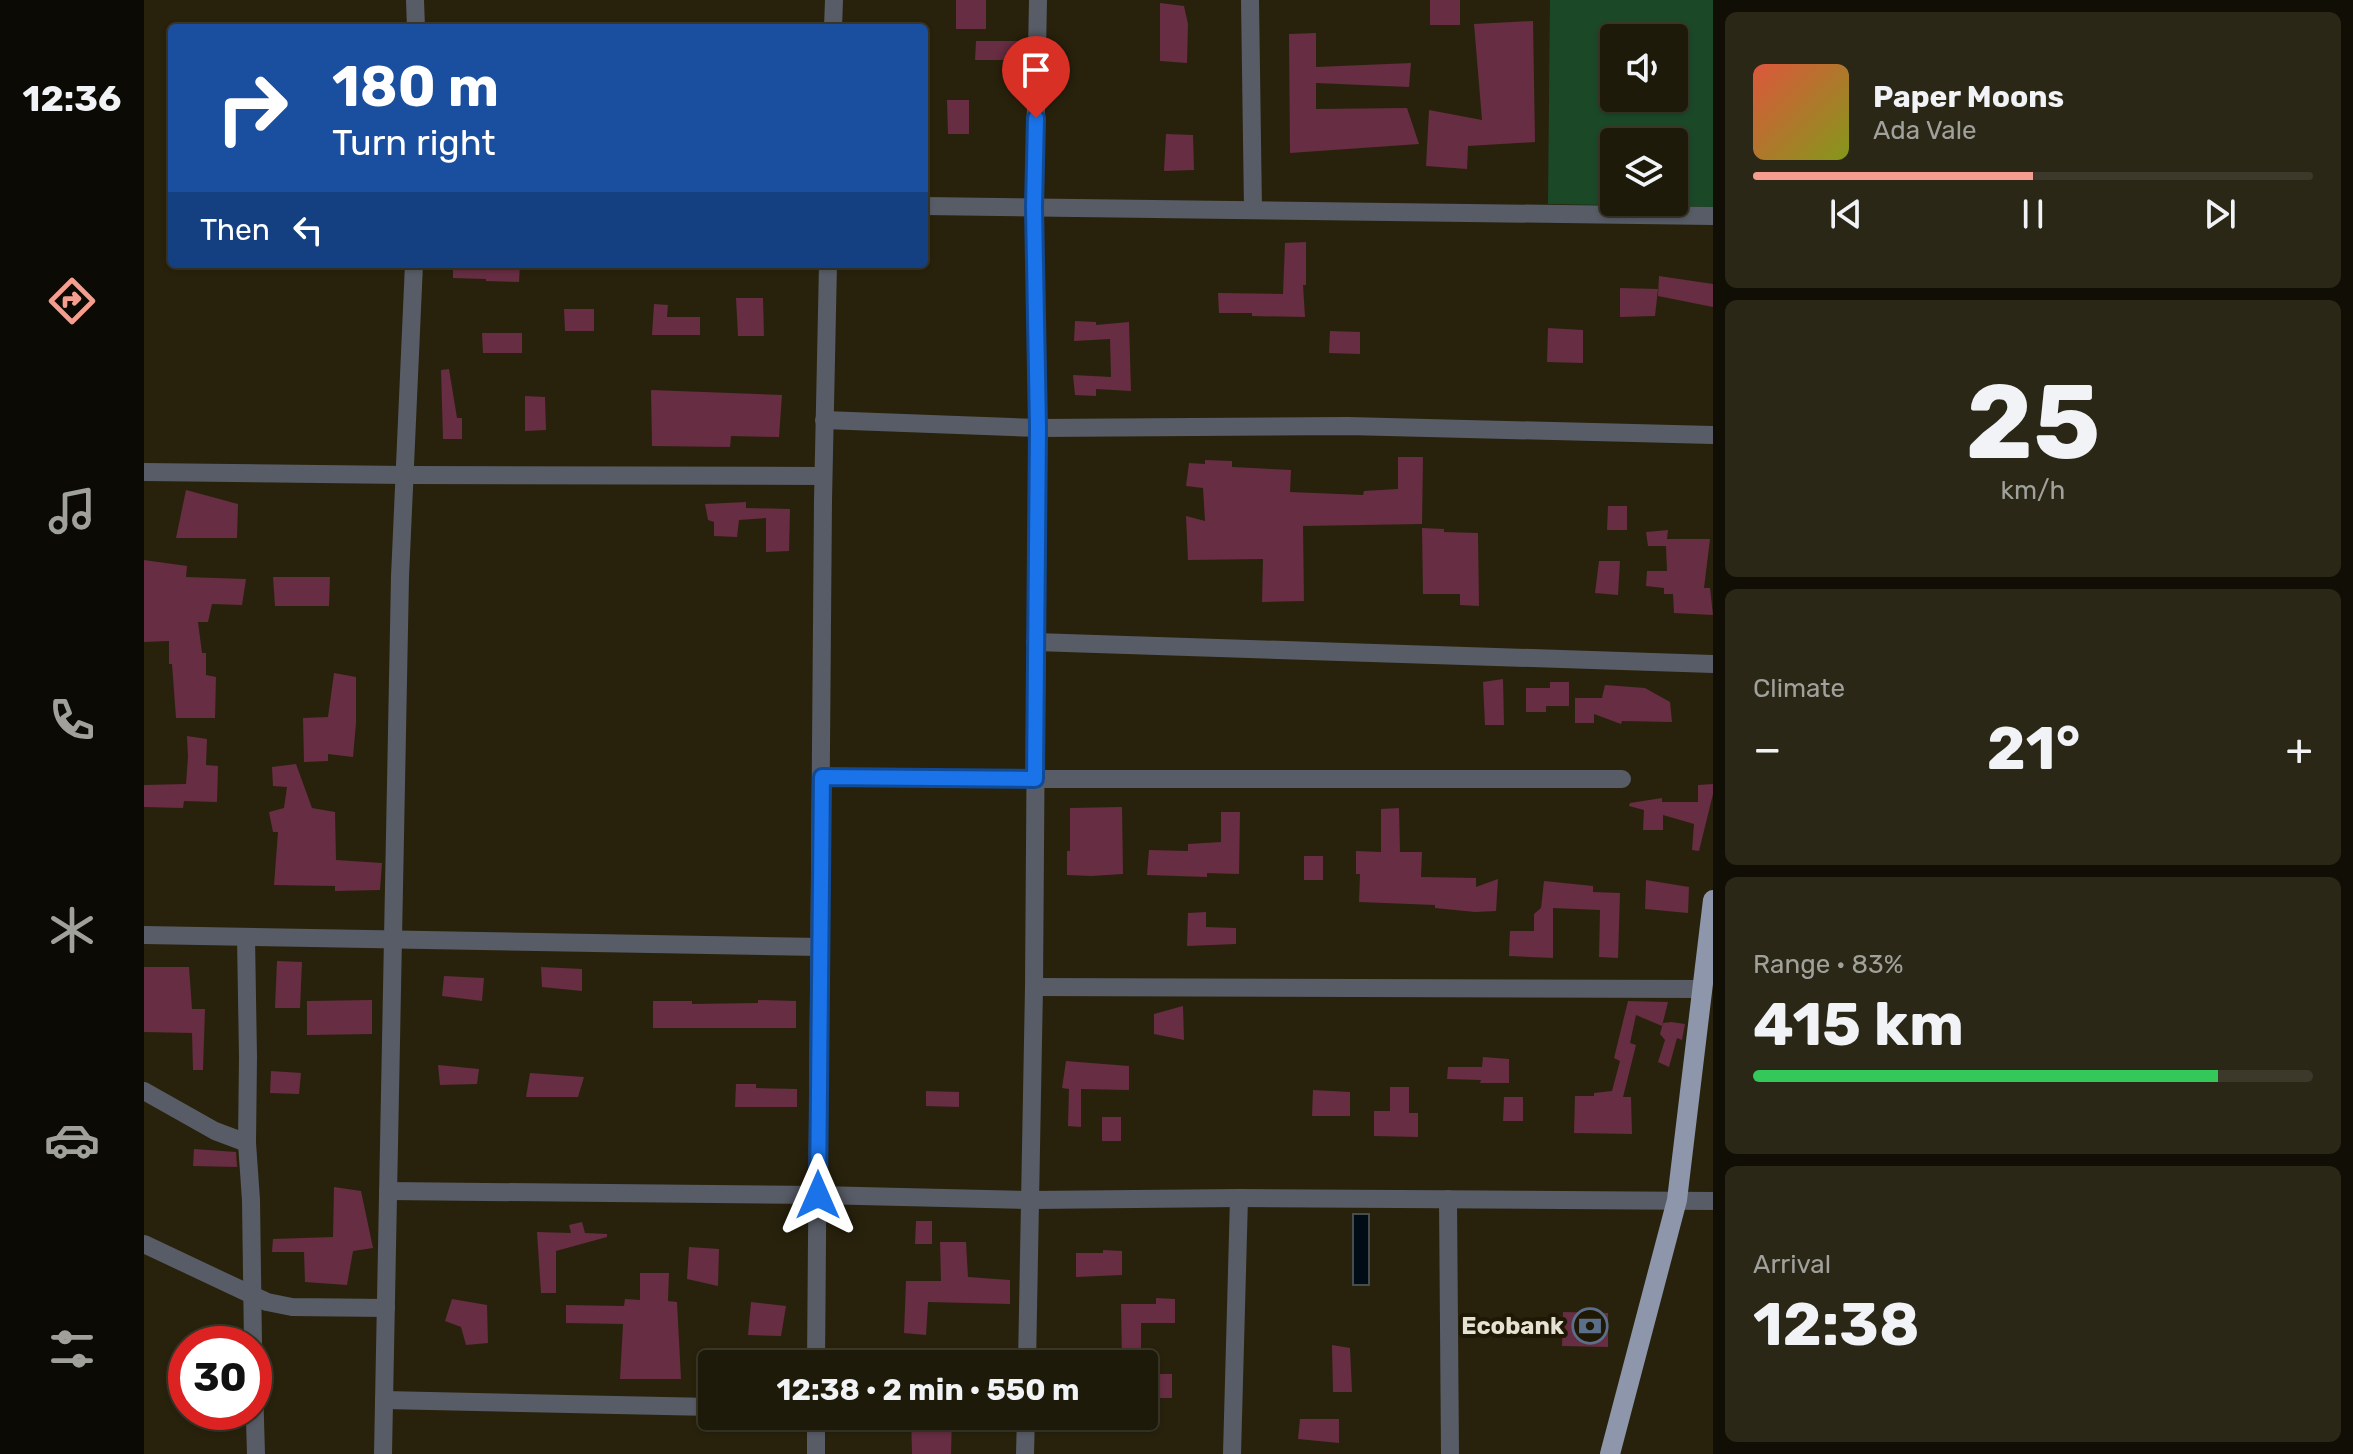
<!DOCTYPE html>
<meta charset="utf-8">
<style>
:root{--surface:#1e1a09;--page:#2b2717;--text:#f1f3f6;--muted:#a1a19c;--line:#3c382a;--accent:#f59d8f}
body{margin:0;font-family:Rubik,sans-serif;background:var(--page);color:var(--text);height:100vh;display:flex;flex-direction:column;font-size:30px;white-space:nowrap}
*{box-sizing:border-box;margin:0}
p{font-size:26px;color:var(--muted)}
.icon{flex:none;width:44px;height:44px;fill:none;stroke:currentColor;stroke-width:2;stroke-linecap:round;stroke-linejoin:round}
.map{position:relative;flex:1;overflow:hidden}
.panel{display:flex;flex-direction:column;gap:12px;padding:12px;background:#100e05;width:640px}
.panel>*{flex:none}
.guide{position:absolute;left:24px;top:24px;width:760px;height:244px;border-radius:8px;box-shadow:0 2px 6px #0004,0 0 0 2px var(--line);background:#1a4fa0;color:#fff;overflow:hidden}
.controls{position:absolute;left:1456px;top:24px;display:grid;gap:16px}
.controls a{display:grid;place-items:center;width:88px;height:88px;border-radius:8px;background:var(--surface);box-shadow:0 2px 6px #0004,0 0 0 2px var(--line);font-size:40px}
.speed{position:absolute;left:24px;top:1326px;display:flex;gap:16px;font-size:40px;font-weight:700;text-align:center}
.speed>*{display:grid;place-content:center;width:104px;height:104px;border-radius:50%;background:var(--surface);box-shadow:0 2px 6px #0004,0 0 0 2px var(--line);line-height:1}
.speed .limit{border:12px solid #d22;background:#fff;color:#111}
.pin{position:absolute;display:grid;place-items:center;width:68px;height:68px;color:#fff;margin:-82px -34px;border-radius:50% 50% 50% 0;rotate:-45deg;box-shadow:0 0 8px #0007}
.pin .icon{rotate:45deg}
.me{position:absolute;width:88px;margin:-44px;rotate:0deg;stroke-linejoin:round;filter:drop-shadow(0 0 6px #0008)}
.turn{display:flex;align-items:center;gap:28px;height:168px;padding:0 32px;font-size:36px}
.turn .icon{width:104px;height:104px;stroke-width:2.5}
.turn b{display:block;font-size:56px;line-height:68px}
.then{display:flex;align-items:center;height:76px;padding:0 32px;background:#0003;gap:16px;font-size:30px}
.big{font-size:60px;font-weight:700;line-height:1.1}
.panel .card{flex:1;display:flex;flex-direction:column;justify-content:center;gap:12px;min-width:0;padding:0 28px;border-radius:12px;background:var(--page)}
.panel .dial{align-items:center;gap:0}
.dial b{font-size:104px;line-height:1}
.song{display:flex;align-items:center;gap:24px}
.cover{width:96px;height:96px;border-radius:12px;background:linear-gradient(135deg,hsl(10 70% 55%),hsl(70 70% 35%))}
.played{height:8px;border-radius:4px;background:linear-gradient(90deg,var(--accent) 50%,var(--line) 50%)}
.keys{display:flex;justify-content:space-around;direction:ltr}
.heat{display:flex;justify-content:space-between;align-items:center;font-size:44px;direction:ltr}
.charge{height:12px;border-radius:6px;background:linear-gradient(90deg,#34c759 83%,var(--line) 0)}
.trip{position:absolute;left:554px;top:1350px;width:460px;height:80px;border-radius:8px;background:var(--surface);box-shadow:0 2px 6px #0004,0 0 0 2px var(--line);font-weight:700;line-height:80px;text-align:center}
main{display:flex;flex:1;min-height:0}
.tabs{display:flex;flex-direction:column;width:144px;justify-content:space-around;align-items:center;background:#0c0a04;color:var(--muted)}
.tabs .icon{width:56px;height:56px}
.tabs .on{color:var(--accent)}
.tabs b{font-size:36px;color:var(--text)}
.map>svg:first-child{display:block}
.green{fill:#1b4928;fill-rule:evenodd}
.water{fill:#000d17;stroke:#454d4f;stroke-width:2}
.building{fill:#672d42}
.lines{fill:none;stroke-linecap:round;stroke-linejoin:round}
.minor{stroke:#585c66;stroke-width:18}
.major{stroke:#8d96aa;stroke-width:20}
.route-casing{stroke:#114b97;stroke-width:20}
.route{stroke:#1a73e8;stroke-width:14}
.labels{text-anchor:middle;stroke-width:8;stroke-linejoin:round;paint-order:stroke}
.poi-label{font-size:24px;font-weight:bold;fill:#e5e1d3;stroke:#1f1804;text-anchor:end}
</style>
<main>
<nav class="tabs">
<b>12:36</b>
<svg class="icon on" aria-label="directions" viewBox="0 0 24 24"><path d="M12 3l9 9-9 9-9-9zM9 14v-3h6M13 9l2 2-2 2"/></svg>
<svg class="icon" aria-label="music" viewBox="0 0 24 24"><path d="M9 18V5l10-2v13"/><circle cx="6" cy="18" r="3"/><circle cx="16" cy="16" r="3"/></svg>
<svg class="icon" aria-label="phone" viewBox="0 0 24 24"><path d="M5 4h4l2 5-3 2q2 4 5 5l2-3 5 2v4C11 20 4 13 5 4z"/></svg>
<svg class="icon" aria-label="climate" viewBox="0 0 24 24"><path d="M12 3v18M4 7l16 10M4 17L20 7"/></svg>
<svg class="icon" aria-label="car" viewBox="0 0 24 24"><path d="M5 17H2v-5l4-1 3-4h7l3 4 3 1v5h-3M9 17h6M6 11h13"/><circle cx="7" cy="17" r="2"/><circle cx="17" cy="17" r="2"/></svg>
<svg class="icon" aria-label="filters" viewBox="0 0 24 24"><path d="M4 7h16M4 17h16"/><circle cx="9" cy="7" r="2"/><circle cx="15" cy="17" r="2"/></svg>
</nav>
<div class="map">
<svg width="1569" height="1454" viewBox="0 0 1569 1454">
<rect width="100%" height="100%" fill="#28220c"/>
<path class="green" d="M1406,0h163v207l-165,-3zM1470,38h60v60h-60zM1470,142h60v60h-60z"/>
<rect class="water" x="1209" y="1214" width="16" height="71"/>
<g class="building">
<rect x="812" y="0" width="30" height="29"/>
<rect x="1286" y="0" width="30" height="25"/>
<polygon points="1016,3 1040,6 1044,24 1043,63 1016,61"/>
<polygon points="1389,21 1391,142 1324,146 1323,169 1282,166 1285,110 1338,120 1330,24"/>
<polygon points="1172,33 1172,67 1267,63 1265,87 1172,83 1172,109 1263,108 1275,144 1146,153 1145,34"/>
<polygon points="832,41 877,41 877,60 831,60"/>
<polygon points="803,100 825,100 825,134 804,134"/>
<polygon points="1022,134 1049,135 1050,170 1020,171"/>
<polygon points="1162,242 1162,285 1159,285 1161,317 1108,316 1108,313 1075,313 1074,293 1139,294 1141,243"/>
<polygon points="309,264 376,264 375,282 342,281 342,279 309,278"/>
<polygon points="1515,276 1569,284 1569,307 1514,296"/>
<polygon points="1476,288 1514,289 1511,316 1476,317"/>
<polygon points="592,298 619,298 620,336 594,336"/>
<polygon points="510,304 524,305 523,317 556,317 556,335 508,335"/>
<polygon points="420,309 450,309 450,331 421,331"/>
<polygon points="931,321 952,322 952,325 985,322 987,391 952,389 952,396 931,395 929,375 967,377 966,339 930,341"/>
<polygon points="1404,328 1439,330 1439,363 1403,362"/>
<polygon points="1186,331 1216,332 1216,354 1185,353"/>
<polygon points="338,333 378,333 378,353 339,353"/>
<polygon points="305,369 313,418 318,418 318,439 299,439 297,370"/>
<polygon points="507,390 638,395 635,437 587,436 586,447 508,446"/>
<polygon points="381,396 401,397 402,430 381,431"/>
<polygon points="1254,457 1279,457 1278,524 1159,526 1160,601 1118,602 1119,559 1044,560 1042,516 1061,521 1059,488 1042,486 1045,463 1061,464 1061,460 1088,461 1088,467 1147,470 1146,492 1219,495 1220,491 1254,489"/>
<polygon points="42,490 94,504 93,538 32,538"/>
<polygon points="602,502 602,508 646,509 645,551 622,552 622,518 595,520 593,537 570,536 570,522 564,520 561,504"/>
<polygon points="1464,506 1483,506 1483,530 1463,530"/>
<polygon points="1278,528 1300,529 1300,532 1334,533 1335,606 1316,605 1316,594 1279,594"/>
<polygon points="1524,530 1523,539 1566,539 1560,588 1566,588 1569,615 1530,613 1529,594 1520,594 1520,588 1502,586 1503,571 1523,571 1522,546 1504,546 1502,532"/>
<polygon points="0,560 43,566 42,577 102,579 98,605 68,604 64,622 54,622 58,653 62,653 62,675 72,677 71,718 32,718 28,664 25,664 25,641 0,642"/>
<polygon points="1455,561 1476,561 1474,595 1451,593"/>
<polygon points="129,577 186,577 185,606 131,606"/>
<polygon points="190,673 212,677 212,723 209,757 184,754 184,761 160,762 159,718 184,717"/>
<polygon points="1359,679 1360,725 1341,725 1339,682"/>
<polygon points="1406,682 1425,682 1425,706 1402,706 1402,712 1382,712 1382,688 1406,688"/>
<polygon points="1461,685 1501,688 1526,702 1528,722 1478,721 1477,724 1450,714 1450,723 1431,723 1431,698 1458,698"/>
<polygon points="43,736 63,739 62,765 74,766 73,802 40,801 39,808 0,807 0,785 42,784 44,757"/>
<polygon points="152,764 168,808 191,812 192,860 238,863 236,890 191,891 191,886 130,885 134,832 129,832 125,812 140,808 143,787 129,786 128,767"/>
<polygon points="1569,784 1569,794 1555,851 1548,850 1550,824 1519,815 1519,830 1499,830 1500,810 1485,806 1486,803 1518,798 1518,802 1554,802 1554,785"/>
<polygon points="978,807 979,874 947,876 923,875 923,851 926,851 926,808"/>
<polygon points="1255,808 1256,852 1278,852 1277,877 1332,878 1332,887 1354,879 1352,911 1331,912 1291,908 1291,905 1215,902 1216,874 1212,874 1212,851 1237,852 1237,809"/>
<polygon points="1077,812 1096,812 1095,874 1063,873 1063,877 1003,875 1005,850 1044,851 1044,844 1077,842"/>
<rect x="1160" y="856" width="19" height="24"/>
<polygon points="1502,880 1545,887 1544,913 1501,909"/>
<polygon points="1400,881 1449,886 1449,892 1476,893 1474,958 1455,957 1456,910 1409,908 1409,958 1365,956 1366,931 1390,931 1390,914 1397,908"/>
<polygon points="1062,912 1062,927 1092,928 1092,944 1043,946 1044,913"/>
<polygon points="133,961 158,962 156,1008 131,1008"/>
<polygon points="0,967 45,967 48,1009 61,1009 59,1070 49,1070 48,1033 0,1032"/>
<polygon points="397,967 438,969 438,991 398,987"/>
<polygon points="300,976 340,978 338,1001 298,996"/>
<polygon points="228,1000 228,1034 163,1035 163,1001"/>
<polygon points="614,1000 652,1001 652,1028 509,1028 509,1001 548,1001 548,1004 614,1003"/>
<polygon points="1484,1001 1524,1002 1518,1026 1492,1015 1486,1043 1492,1045 1479,1097 1487,1097 1488,1134 1430,1133 1431,1096 1450,1096 1450,1093 1468,1091 1476,1061 1470,1058"/>
<polygon points="1039,1006 1040,1040 1010,1034 1010,1014"/>
<polygon points="1527,1022 1541,1024 1538,1040 1533,1038 1525,1067 1514,1062 1521,1040 1516,1034 1519,1023"/>
<polygon points="1339,1057 1365,1059 1365,1083 1336,1083 1337,1080 1303,1079 1304,1067 1338,1067"/>
<polygon points="922,1061 985,1066 985,1090 937,1089 937,1127 924,1126 925,1089 918,1088"/>
<polygon points="294,1065 335,1069 333,1084 296,1085"/>
<polygon points="127,1071 157,1073 155,1094 126,1093"/>
<polygon points="386,1073 440,1077 434,1097 382,1097"/>
<polygon points="592,1084 612,1084 612,1088 653,1089 653,1107 591,1107"/>
<polygon points="1246,1087 1265,1087 1265,1113 1274,1113 1274,1137 1230,1136 1230,1111 1246,1111"/>
<polygon points="1169,1090 1206,1092 1206,1116 1168,1116"/>
<polygon points="782,1091 815,1092 815,1107 782,1106"/>
<polygon points="1360,1097 1379,1097 1379,1121 1359,1121"/>
<rect x="958" y="1117" width="19" height="24"/>
<polygon points="50,1149 92,1152 93,1167 49,1166"/>
<polygon points="190,1187 217,1191 229,1248 209,1251 203,1285 161,1282 160,1252 128,1252 129,1239 189,1237"/>
<polygon points="772,1221 788,1221 788,1244 771,1244"/>
<polygon points="438,1222 441,1233 463,1234 463,1237 412,1251 412,1293 397,1293 393,1232 427,1233 425,1225"/>
<polygon points="796,1242 822,1242 824,1277 866,1280 866,1304 784,1302 782,1335 760,1333 762,1281 797,1281"/>
<polygon points="545,1247 575,1249 574,1286 543,1279"/>
<polygon points="959,1250 978,1251 978,1275 932,1277 932,1253 959,1253"/>
<polygon points="496,1273 525,1273 524,1301 533,1302 537,1379 476,1379 479,1324 422,1323 422,1305 480,1306 481,1299 496,1300"/>
<polygon points="1012,1298 1031,1299 1031,1323 997,1323 997,1364 978,1364 977,1304 1012,1304"/>
<polygon points="308,1299 343,1305 344,1343 322,1345 317,1327 301,1321"/>
<polygon points="607,1302 642,1306 637,1336 604,1335"/>
<polygon points="1419,1312 1464,1313 1464,1347 1418,1346"/>
<polygon points="1188,1345 1206,1348 1208,1392 1189,1392"/>
<rect x="1009" y="1374" width="19" height="24"/>
<polygon points="767,1416 808,1416 807,1454 768,1454"/>
<polygon points="1156,1419 1195,1419 1195,1443 1154,1439"/>
</g>
<g class="lines">
<g class="minor">
<polyline points="271,0 272,28"/>
<polyline points="1106,0 1109,210"/>
<polyline points="689,28 690,0"/>
<polyline points="780,206 1569,216"/>
<polyline points="680,420 894,428 1204,426 1569,435"/>
<polyline points="0,472 261,475 679,476"/>
<polyline points="891,642 1569,664"/>
<polyline points="678,777 891,779 1478,779"/>
<polyline points="0,935 676,947"/>
<polyline points="102,937 104,1057 103,1143 107,1200 109,1344"/>
<polyline points="890,987 1559,989"/>
<polyline points="0,1091 71,1131 103,1143"/>
<polyline points="244,1191 674,1195 887,1200 1095,1198 1569,1201"/>
<polyline points="1304,1199 1306,1454"/>
<polyline points="0,1244 123,1302 148,1307 242,1308"/>
<polyline points="672,1364 679,500 684,264"/>
<polyline points="883,1364 890,987 894,428 890,207 894,0"/>
<polyline points="110,1386 112,1454"/>
<polyline points="240,1400 568,1407"/>
<polyline points="672,1416 672,1454"/>
<polyline points="239,1454 256,577 270,264"/>
<polyline points="881,1454 882,1416"/>
<polyline points="1088,1454 1095,1198"/>
</g>
<polyline class="major" points="1466,1454 1533,1200 1569,900"/>
</g>
<g class="lines">
<defs>
<polyline id="route" points="674,1195 678,777 891,779 894,428 890,207 892,118"/>
</defs>
<use href="#route" class="route-casing"/>
<use href="#route" class="route"/>
</g>
<defs>
<symbol id="bank-ring" viewBox="-11 -11 22 22"><circle r="9.5" fill="#1f1804" stroke="#5c6f8a" stroke-width="1.5"/><path d="M-6-4H6V4H-6ZM0-2.3a2.3 2.3 0 1 0 0 4.6a2.3 2.3 0 1 0 0-4.6Z" fill="#5c6f8a"/></symbol>
</defs>
<g fill-rule="evenodd">
<use href="#bank-ring" x="1426" y="1306" width="40" height="40"/>
</g>
<g class="labels">
<g class="poi-label">
<text x="1420" y="1334">Ecobank</text>
</g>
</g>
</svg>
<div class="controls">
<a><svg class="icon" aria-label="sound" viewBox="0 0 24 24"><path d="M4 9h4l5-4v14l-5-4H4zM17 9q2 3 0 6"/></svg></a>
<a><svg class="icon" aria-label="layers" viewBox="0 0 24 24"><path d="M12 4l9 5-9 5-9-5zM3 14l9 5 9-5"/></svg></a>
</div>
<div class="speed"><div class="limit">30</div></div>
<div class="pin" style="left:892px;top:118px;background:#d93025"><svg class="icon" aria-label="arrive" viewBox="0 0 24 24"><path d="M6 21V4h12l-3 4 3 4H6"/></svg></div>
<svg class="me" style="left:674px;top:1195px" viewBox="-20 -20 40 40"><path d="M0-17L14 15 0 8-14 15z" fill="#1a73e8" stroke="#fff" stroke-width="4"/></svg>
<div class="trip">12:38 · 2 min · 550 m</div>
<div class="guide">
<div class="turn"><svg class="icon" aria-label="right" viewBox="0 0 24 24"><path d="M7 20v-9h11M14 6l5 5-5 5"/></svg><div><b>180 m</b>Turn right</div></div>
<div class="then">Then<svg class="icon" aria-label="left" viewBox="0 0 24 24"><path d="M17 20v-9H6M10 6l-5 5 5 5"/></svg></div>
</div>
</div>
<section class="panel">
<div class="card">
<div class="song"><i class="cover"></i><div><b>Paper Moons</b><p>Ada Vale</p></div></div>
<div class="played"></div>
<div class="keys"><svg class="icon" aria-label="previous" viewBox="0 0 24 24"><path d="M18 5L8 12l10 7zM5 5v14"/></svg><svg class="icon" aria-label="pause" viewBox="0 0 24 24"><path d="M8 5v14M16 5v14"/></svg><svg class="icon" aria-label="next" viewBox="0 0 24 24"><path d="M6 5l10 7-10 7zM19 5v14"/></svg></div>
</div>
<div class="card dial"><b>25</b><p>km/h</p></div>
<div class="card"><p>Climate</p>
<div class="heat"><a>−</a><b class="big">21°</b><a>+</a></div>
</div>
<div class="card"><p>Range · 83%</p><b class="big">415 km</b><div class="charge"></div></div>
<div class="card"><p>Arrival</p><b class="big">12:38</b></div>
</section>
</main>
